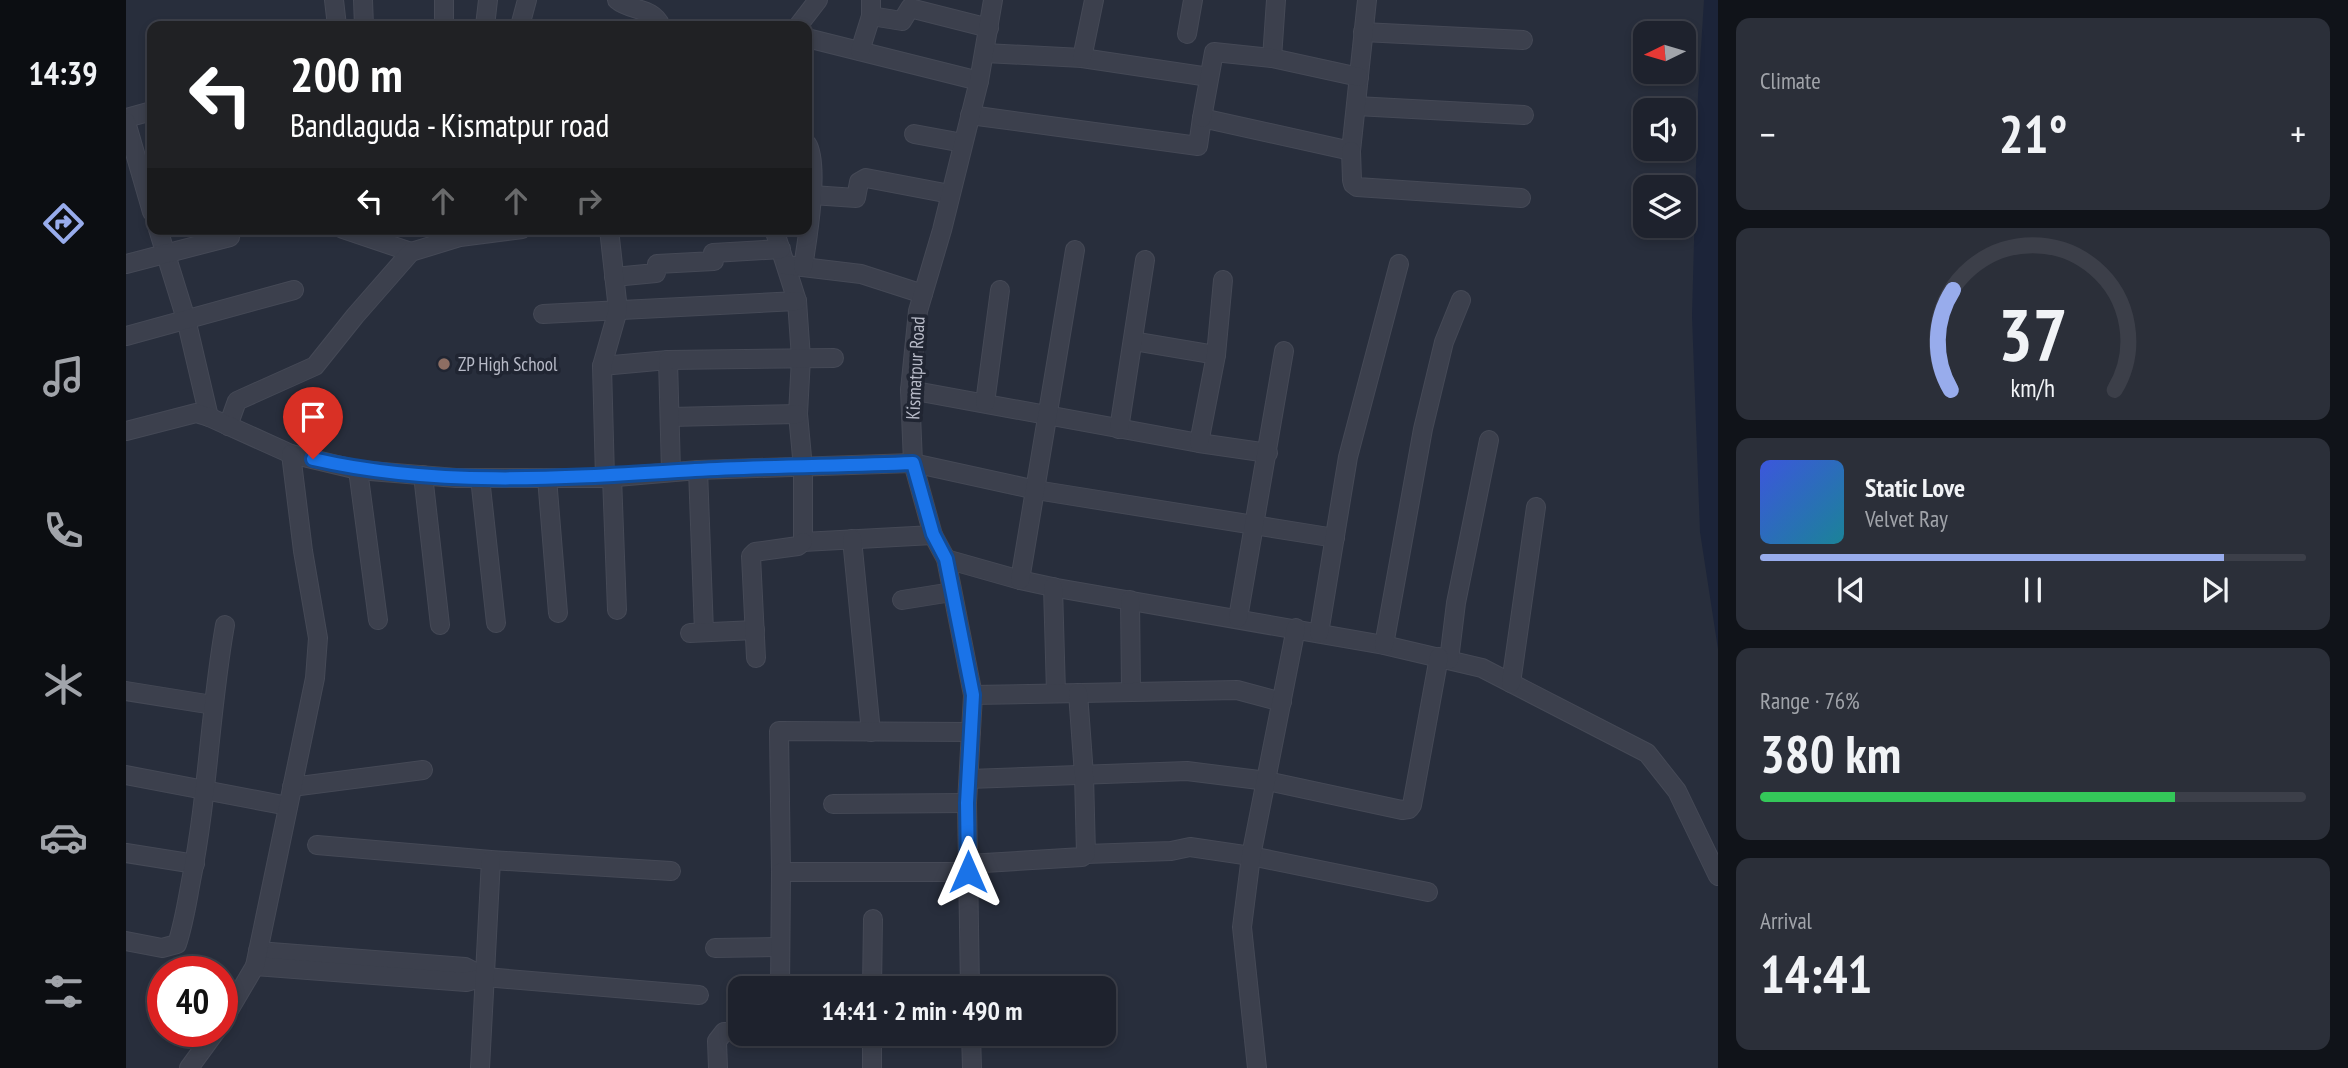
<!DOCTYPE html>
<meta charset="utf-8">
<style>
:root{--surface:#1e222d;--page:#2b2f39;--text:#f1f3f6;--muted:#a1a4aa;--line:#3c3f49;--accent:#98acec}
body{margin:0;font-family:"PT Sans Narrow",sans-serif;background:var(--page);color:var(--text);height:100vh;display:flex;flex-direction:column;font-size:26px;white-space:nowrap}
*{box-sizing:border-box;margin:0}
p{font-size:23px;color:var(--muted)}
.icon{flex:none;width:38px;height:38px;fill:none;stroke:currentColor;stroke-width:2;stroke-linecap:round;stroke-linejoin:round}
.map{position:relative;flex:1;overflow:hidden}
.drawer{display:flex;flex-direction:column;gap:18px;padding:18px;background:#101319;width:630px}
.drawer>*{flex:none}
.banner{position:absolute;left:21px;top:21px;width:665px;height:214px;border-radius:14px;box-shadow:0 4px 10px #0003,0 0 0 2px var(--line);background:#202124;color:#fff;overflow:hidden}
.needle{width:46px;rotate:265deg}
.controls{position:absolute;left:1507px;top:21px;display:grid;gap:14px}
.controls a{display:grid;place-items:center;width:63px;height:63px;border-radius:14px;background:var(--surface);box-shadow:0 4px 10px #0003,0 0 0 2px var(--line);font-size:35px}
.speed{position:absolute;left:21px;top:956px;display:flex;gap:14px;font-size:35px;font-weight:700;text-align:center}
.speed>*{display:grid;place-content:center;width:91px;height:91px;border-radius:50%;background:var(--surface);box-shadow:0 4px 10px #0003,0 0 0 2px var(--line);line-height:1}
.speed .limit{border:10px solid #d22;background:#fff;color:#111}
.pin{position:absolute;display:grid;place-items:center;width:60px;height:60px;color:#fff;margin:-72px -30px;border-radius:50% 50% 50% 0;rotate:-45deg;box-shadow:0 0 7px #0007}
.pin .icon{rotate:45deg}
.me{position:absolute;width:77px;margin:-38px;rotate:0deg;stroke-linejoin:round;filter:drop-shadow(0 0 5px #0008)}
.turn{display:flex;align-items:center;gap:24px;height:147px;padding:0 28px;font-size:32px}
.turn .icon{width:91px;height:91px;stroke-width:2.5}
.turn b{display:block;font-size:49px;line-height:60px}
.lanes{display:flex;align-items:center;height:66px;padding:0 28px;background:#0003;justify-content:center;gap:35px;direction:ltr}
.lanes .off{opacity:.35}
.big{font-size:52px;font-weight:600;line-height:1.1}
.drawer .card{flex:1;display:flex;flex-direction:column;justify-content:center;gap:10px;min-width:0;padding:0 24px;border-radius:14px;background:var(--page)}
.drawer .dial{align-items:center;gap:0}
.dial svg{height:182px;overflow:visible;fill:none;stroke:var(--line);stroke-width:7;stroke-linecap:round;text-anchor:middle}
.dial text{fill:var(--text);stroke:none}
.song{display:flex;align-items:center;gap:21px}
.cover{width:84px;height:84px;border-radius:10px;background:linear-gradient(135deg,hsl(230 70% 55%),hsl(190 70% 35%))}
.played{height:7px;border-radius:4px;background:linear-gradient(90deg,var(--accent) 85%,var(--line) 85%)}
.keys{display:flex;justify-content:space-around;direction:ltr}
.heat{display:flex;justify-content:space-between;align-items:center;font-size:38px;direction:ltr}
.charge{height:10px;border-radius:5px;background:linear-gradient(90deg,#34c759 76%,var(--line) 0)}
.trip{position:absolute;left:602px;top:976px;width:388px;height:70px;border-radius:14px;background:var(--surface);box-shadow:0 4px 10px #0003,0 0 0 2px var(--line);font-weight:600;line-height:70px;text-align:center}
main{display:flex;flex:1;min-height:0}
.dock{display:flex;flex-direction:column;width:126px;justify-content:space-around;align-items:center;background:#0c0e12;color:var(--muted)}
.dock .icon{width:49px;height:49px}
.dock .on{color:var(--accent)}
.dock b{font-size:32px;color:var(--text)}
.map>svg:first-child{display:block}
.water{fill:#1c2439}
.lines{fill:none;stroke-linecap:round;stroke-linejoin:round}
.minor-casing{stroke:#454956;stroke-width:20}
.minor{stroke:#3c404d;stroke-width:18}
.route-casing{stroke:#114b97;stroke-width:18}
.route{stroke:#1a73e8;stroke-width:12}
.education-dot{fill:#8d6e63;stroke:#202532;stroke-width:2.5}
.labels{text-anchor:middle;stroke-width:7;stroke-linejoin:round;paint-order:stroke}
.poi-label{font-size:19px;fill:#b8bbc8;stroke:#202532;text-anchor:start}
.street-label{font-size:19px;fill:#b8bbc8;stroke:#202532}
</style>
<main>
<nav class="dock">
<b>14:39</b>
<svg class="icon on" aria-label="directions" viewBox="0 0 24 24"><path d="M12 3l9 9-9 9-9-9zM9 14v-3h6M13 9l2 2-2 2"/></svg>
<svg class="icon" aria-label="music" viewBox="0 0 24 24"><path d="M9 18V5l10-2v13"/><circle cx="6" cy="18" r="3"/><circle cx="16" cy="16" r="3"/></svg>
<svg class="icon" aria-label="phone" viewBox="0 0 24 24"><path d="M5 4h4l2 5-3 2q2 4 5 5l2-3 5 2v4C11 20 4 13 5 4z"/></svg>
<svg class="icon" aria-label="climate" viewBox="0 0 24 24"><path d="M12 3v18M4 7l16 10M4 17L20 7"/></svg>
<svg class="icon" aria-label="car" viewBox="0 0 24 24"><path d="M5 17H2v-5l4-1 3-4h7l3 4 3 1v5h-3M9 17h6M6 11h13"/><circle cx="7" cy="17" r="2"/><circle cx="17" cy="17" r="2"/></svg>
<svg class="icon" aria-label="filters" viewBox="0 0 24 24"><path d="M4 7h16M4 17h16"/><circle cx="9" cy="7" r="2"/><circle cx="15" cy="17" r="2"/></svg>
</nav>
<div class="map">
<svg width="1592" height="1068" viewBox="0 0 1592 1068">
<rect width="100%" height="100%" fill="#282e3c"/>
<polygon class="water" points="1578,0 1592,0 1592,649 1574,532 1566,316 1572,95"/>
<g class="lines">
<defs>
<g id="minor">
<polyline points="208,0 211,26"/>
<polyline points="237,0 238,26"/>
<path d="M491,0c14,12 35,6 44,26"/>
<polyline points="745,16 776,21 784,8 863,28"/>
<polyline points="318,26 318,0"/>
<polyline points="359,26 362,0"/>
<polyline points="394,26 401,0"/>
<polyline points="672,26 692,0"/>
<polyline points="1237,32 1397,40"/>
<polyline points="1061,34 1067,0"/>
<polyline points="681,38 853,81"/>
<polyline points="734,51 745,16 745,0"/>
<polyline points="859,53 956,58 1083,77"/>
<polyline points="956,58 968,0"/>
<polyline points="1146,58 1150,0"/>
<polyline points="1230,106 1398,115"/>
<polyline points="844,115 1072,146 1076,118 1225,151 1241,0"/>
<polyline points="0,118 26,111"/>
<polyline points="1076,118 1088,52 1146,58 1233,77"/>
<polyline points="0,122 26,212"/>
<polyline points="788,134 837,143"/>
<polyline points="1225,151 1226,180 1227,184 1231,187 1395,198"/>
<polyline points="686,195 730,198 733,182 740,178 824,194"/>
<polyline points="32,229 60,319 83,417"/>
<polyline points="217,229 285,252"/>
<polyline points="648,229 671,301 675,358 672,414 677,468 677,542 807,535"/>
<polyline points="0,264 104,237"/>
<polyline points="660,265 735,274 797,294"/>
<path d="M677,267c4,-25 17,-103 4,-123"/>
<polyline points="488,277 530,273 531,264 588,261 587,253 655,249"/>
<polyline points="417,314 671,301"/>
<polyline points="0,336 168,290"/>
<polyline points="1007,341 1090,355"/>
<polyline points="476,366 542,360"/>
<polyline points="784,390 1073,443 1142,453"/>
<polyline points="859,403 874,290"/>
<polyline points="545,417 672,414"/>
<polyline points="102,426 111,401 189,366 229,316 285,252 334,237 396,229"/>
<polyline points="993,429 1019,260"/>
<polyline points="0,431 70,413 83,417 165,454 232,470 330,478 479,478 572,470 787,463 910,490 1209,538"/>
<polyline points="1073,443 1090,355 1097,280"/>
<polyline points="232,470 252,620"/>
<polyline points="572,470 578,632"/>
<polyline points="545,472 542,360 708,358"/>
<polyline points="297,475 314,625"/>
<polyline points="486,477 491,610"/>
<polyline points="354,478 370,623"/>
<polyline points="421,478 432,613"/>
<polyline points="479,478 476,366 492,310 483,229"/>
<polyline points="726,539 745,732"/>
<polyline points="820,559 894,580 931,588 1258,645 1356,668 1521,753 1551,791 1592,876"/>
<polyline points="894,580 949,250"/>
<polyline points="927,587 930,693"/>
<polyline points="776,600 826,592"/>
<polyline points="1004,600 1005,691"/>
<polyline points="1112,618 1158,351"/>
<polyline points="564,633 629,630"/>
<polyline points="1193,633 1222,457 1273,264"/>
<polyline points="1258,645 1297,429 1318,342 1335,300"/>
<polyline points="630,658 625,556 629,552 672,546 677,542"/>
<polyline points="1323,660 1330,603 1363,440"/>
<polyline points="1385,683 1410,507"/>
<polyline points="0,691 87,705"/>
<polyline points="847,695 1111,690 1156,702"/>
<polyline points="0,775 162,806"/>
<polyline points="843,779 1061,771 1141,781 1276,810 1283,809 1286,805 1313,657"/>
<polyline points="166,787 297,770"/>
<polyline points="707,804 841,803"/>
<polyline points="191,845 365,860 545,871"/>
<polyline points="0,853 69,864"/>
<polyline points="960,854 1045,851 1064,847 1125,856 1302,892"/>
<polyline points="842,864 956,857 960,854 958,775 952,693"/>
<polyline points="655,872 653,731 845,732"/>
<path d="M0,941l36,7 15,-4c7,-21 10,-42 14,-63 17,-85 19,-172 34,-256"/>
<polyline points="589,948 653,947"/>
<polyline points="132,951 339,967 359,977"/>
<polyline points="129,966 340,982 359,977 573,995"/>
<polyline points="654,989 655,872 842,872"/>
<polyline points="746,989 747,919"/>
<polyline points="844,989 841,803 847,695 820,559 807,535 787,463 784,390 792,311 816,230 853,81 867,0"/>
<polyline points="96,1022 129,966 189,678 192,638 177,551 165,454"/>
<polyline points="845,1034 846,1068"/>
<polyline points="63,1068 90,1031"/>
<polyline points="354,1068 365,860"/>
<polyline points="592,1068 591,1041 598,1032 614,1032"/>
<polyline points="746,1068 746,1034"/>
<polyline points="1131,1068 1116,927 1125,856 1170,628"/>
</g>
</defs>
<use href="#minor" class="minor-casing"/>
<use href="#minor" class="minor"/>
</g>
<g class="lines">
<defs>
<path id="route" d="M187,459c125,29 255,19 382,11 73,-4 146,-4 218,-7l20,71 13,25 27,136 -6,108 1,69"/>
</defs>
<use href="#route" class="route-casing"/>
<use href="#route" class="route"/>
</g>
<circle class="education-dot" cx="318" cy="364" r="7"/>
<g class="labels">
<g class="poi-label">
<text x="332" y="371">ZP High School</text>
</g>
<g class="street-label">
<text transform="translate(789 368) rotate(-87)" y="7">Kismatpur Road</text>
</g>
</g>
</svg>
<div class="controls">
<a><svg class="needle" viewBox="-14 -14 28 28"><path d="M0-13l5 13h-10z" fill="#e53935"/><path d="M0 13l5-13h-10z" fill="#a1a4aa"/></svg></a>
<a><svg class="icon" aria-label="sound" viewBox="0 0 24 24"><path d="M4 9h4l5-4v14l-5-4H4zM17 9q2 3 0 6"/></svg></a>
<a><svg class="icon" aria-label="layers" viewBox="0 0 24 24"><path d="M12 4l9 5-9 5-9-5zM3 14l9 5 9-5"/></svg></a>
</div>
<div class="speed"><div class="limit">40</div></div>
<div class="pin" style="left:187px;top:459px;background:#d93025"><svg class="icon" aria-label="arrive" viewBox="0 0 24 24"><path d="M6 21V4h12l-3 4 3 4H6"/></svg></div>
<svg class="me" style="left:842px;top:872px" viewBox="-20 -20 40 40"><path d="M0-17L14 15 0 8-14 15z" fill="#1a73e8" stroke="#fff" stroke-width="4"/></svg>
<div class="trip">14:41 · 2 min · 490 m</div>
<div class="banner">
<div class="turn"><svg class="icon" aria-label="left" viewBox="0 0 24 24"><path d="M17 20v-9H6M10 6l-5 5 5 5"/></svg><div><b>200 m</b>Bandlaguda - Kismatpur road</div></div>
<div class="lanes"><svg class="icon" aria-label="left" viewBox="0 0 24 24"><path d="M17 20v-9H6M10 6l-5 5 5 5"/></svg><svg class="icon off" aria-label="ahead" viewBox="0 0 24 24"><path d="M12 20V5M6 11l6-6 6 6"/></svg><svg class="icon off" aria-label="ahead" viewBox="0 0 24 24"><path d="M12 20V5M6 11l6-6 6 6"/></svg><svg class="icon off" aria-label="right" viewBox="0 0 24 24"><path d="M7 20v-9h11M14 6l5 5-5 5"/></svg></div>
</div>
</div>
<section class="drawer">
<div class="card"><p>Climate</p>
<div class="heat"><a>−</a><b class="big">21°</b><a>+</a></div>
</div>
<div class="card dial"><svg viewBox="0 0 100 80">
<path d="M14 69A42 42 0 1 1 86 69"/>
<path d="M14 69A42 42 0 0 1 15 25" stroke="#98acec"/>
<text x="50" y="56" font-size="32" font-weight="700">37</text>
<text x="50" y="72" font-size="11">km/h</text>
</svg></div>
<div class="card">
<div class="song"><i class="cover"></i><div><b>Static Love</b><p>Velvet Ray</p></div></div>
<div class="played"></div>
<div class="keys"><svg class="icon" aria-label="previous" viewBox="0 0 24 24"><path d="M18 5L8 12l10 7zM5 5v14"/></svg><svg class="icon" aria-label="pause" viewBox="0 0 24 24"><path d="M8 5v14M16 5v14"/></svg><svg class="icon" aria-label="next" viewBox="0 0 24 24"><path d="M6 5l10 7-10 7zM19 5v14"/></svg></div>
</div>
<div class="card"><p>Range · 76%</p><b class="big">380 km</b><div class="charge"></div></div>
<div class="card"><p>Arrival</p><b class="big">14:41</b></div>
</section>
</main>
